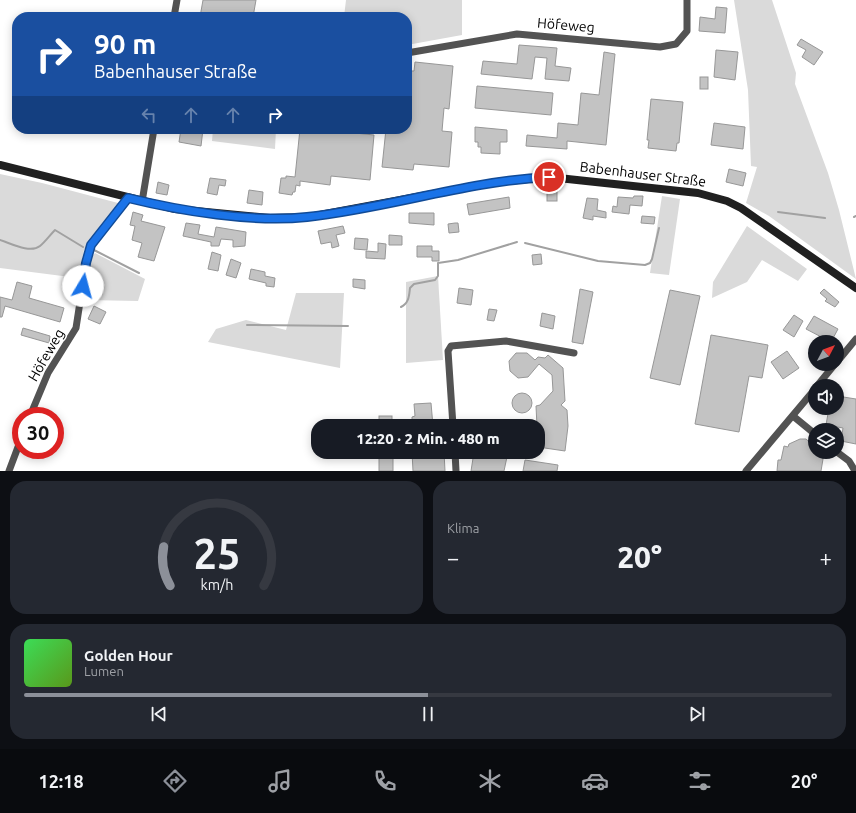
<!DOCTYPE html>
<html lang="de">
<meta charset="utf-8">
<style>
:root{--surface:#171b24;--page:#242831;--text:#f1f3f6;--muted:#9ea1a6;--line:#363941;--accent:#8c9099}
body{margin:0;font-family:Ubuntu,sans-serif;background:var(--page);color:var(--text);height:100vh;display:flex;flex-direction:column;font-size:15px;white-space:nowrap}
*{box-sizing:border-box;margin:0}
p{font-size:13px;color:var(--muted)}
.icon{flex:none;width:22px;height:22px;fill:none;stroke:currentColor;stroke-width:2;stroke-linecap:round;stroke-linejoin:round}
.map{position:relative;height:471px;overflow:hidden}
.side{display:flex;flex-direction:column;gap:10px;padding:10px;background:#0d0f14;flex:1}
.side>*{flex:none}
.banner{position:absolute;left:12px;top:12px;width:400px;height:122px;border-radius:16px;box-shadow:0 2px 10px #0003;background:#1a4fa0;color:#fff;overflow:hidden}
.needle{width:26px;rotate:49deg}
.fabs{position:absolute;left:808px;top:335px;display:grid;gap:8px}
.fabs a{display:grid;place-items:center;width:36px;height:36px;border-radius:50%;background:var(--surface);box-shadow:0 2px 10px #0003;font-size:20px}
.speed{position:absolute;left:12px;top:407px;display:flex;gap:8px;font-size:20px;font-weight:700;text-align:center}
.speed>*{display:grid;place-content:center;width:52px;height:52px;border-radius:50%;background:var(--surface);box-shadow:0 2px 10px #0003;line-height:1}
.speed .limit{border:6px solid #d22;background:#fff;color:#111}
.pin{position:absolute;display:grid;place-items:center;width:34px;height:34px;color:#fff;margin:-17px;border:2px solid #fff;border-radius:50%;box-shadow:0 1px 4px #0007}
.me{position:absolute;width:44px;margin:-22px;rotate:8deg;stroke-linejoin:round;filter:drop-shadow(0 0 3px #0008)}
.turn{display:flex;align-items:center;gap:14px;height:84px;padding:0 16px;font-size:18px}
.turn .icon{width:52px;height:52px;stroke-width:2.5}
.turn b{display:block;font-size:28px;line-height:34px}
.lanes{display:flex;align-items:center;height:38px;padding:0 16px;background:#0003;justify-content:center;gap:20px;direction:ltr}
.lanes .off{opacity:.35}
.big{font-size:30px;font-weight:800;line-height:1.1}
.side .widget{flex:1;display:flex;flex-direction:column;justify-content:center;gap:6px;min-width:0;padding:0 14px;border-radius:16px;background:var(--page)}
.side .dial{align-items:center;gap:0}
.dial svg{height:104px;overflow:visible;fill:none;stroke:var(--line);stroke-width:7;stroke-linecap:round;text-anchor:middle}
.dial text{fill:var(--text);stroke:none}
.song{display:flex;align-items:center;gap:12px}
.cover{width:48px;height:48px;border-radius:6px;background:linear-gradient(135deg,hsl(130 70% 55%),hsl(90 70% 35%))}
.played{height:4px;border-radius:2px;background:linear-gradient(90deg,var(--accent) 50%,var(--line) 50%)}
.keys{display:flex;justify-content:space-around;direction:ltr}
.heat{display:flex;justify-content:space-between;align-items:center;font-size:22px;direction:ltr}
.side .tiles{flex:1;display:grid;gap:10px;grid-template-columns:1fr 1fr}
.widget:last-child{grid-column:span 2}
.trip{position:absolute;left:311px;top:419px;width:234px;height:40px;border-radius:16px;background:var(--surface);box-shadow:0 2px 10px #0003;font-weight:800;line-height:40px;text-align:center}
.menu{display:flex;height:64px;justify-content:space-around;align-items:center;background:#090b0e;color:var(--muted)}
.menu .icon{width:28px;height:28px}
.menu .current{color:var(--accent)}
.menu b{font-size:18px;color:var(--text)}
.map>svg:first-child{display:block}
.green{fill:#dadada}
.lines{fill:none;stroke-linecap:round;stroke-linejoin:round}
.stream{stroke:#a1a1a1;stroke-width:2}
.building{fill:#c3c3c3;stroke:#979797}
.minor{stroke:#535353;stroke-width:7}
.secondary{stroke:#202020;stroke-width:8}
.route-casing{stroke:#114b97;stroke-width:10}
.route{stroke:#1a73e8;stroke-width:7}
.labels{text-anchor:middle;stroke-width:3;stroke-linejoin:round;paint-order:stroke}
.street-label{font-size:14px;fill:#000;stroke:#fff}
</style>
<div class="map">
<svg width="856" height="471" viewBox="0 0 856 471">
<rect width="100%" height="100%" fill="#fff"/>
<g class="green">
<polygon points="346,0 462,0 462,35 407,45 407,17 344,17"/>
<polygon points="734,0 772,0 796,73 795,84 828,173 839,210 856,279 769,216 746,203 757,167 751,166 748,90"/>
<polygon points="213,129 276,129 275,149 212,141"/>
<polygon points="0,174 42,183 118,203 118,207 102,223 84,250 78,278 0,268"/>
<polygon points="662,196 680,199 669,275 650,273"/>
<polygon points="747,226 807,269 798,281 762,260 747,282 712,298 713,282"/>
<path d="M95,253l50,26 -7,22 -52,-1c1,-14 -2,-36 9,-47z"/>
<polygon points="438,276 443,360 406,363 406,282"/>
<polygon points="296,293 344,293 340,368 208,342 216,329 246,320 286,330"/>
</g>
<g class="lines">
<g class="stream">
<polyline points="778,212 825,218"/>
<polyline points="854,217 856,216"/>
<path d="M0,240c10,3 30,14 40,6 5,-4 10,-11 15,-16l28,17"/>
<polyline points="525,243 598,261 645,265 650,263 652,259 659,228"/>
<polyline points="94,250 139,273"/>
<path d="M401,307c8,-4 8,-11 9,-19l4,-4 21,-4 3,-4v-13l20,-3 59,-18"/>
<polyline points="247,325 348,326"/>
</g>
</g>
<g class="building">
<polygon points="203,0 256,0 253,17 200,17"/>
<polygon points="716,7 727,8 725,33 699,31 700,17 715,19"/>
<polygon points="801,39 823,52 814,65 802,57 806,50 797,45"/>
<polygon points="519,45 557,48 555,66 571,68 569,81 545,79 547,58 535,57 532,79 481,74 483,61 517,64"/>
<polygon points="716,50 738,52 735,80 714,77"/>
<polygon points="604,52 615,54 606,145 567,141 567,149 526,146 527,135 557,138 558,123 578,125 581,93 599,95"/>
<polygon points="415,62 453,66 449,109 444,108 442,131 452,132 449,167 414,164 413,170 382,167 386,129 407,129 407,71 414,71"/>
<rect x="700" y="77" width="8" height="12"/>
<polygon points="477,86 553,93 551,115 475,108"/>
<polygon points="651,99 683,102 679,143 677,143 676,151 648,148 649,140 647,140"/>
<polygon points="714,123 745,127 743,149 711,145"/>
<polygon points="475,127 507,130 507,142 500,142 500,154 481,153 481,147 478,147 478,142 475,142"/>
<polygon points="181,129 203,129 201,146 179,142"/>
<polygon points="300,129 336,129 336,131 374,135 370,180 331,176 330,185 300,181 300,186 296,185 295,192 293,192 292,195 279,193 281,178 286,178 286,176 295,177"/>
<polygon points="729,169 746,173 743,186 726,182"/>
<polygon points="210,178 226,180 225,186 219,185 217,195 207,193"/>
<polygon points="158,182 169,185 167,195 156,193"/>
<polygon points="249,190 263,192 262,205 247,203"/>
<rect x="547" y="191" width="10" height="10"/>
<polygon points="634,196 643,196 642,206 630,205 629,214 612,212 613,206 617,207 618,197 633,198"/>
<polygon points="509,197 510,208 469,215 467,204"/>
<polygon points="587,198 598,199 597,210 606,212 606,218 593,216 593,220 583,218"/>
<polygon points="133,212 143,215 141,221 165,227 154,261 138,257 142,243 132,240 135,226 130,225"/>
<polygon points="409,213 434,213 434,225 409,223"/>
<polygon points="642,216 655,217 654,224 641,223"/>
<polygon points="186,223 200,225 198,234 214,237 216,227 246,232 245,246 233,247 233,240 221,239 219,246 211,246 211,242 183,236"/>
<polygon points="455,223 458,223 459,232 449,233 448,224"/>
<polygon points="343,226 345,233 336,235 339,246 332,248 331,242 321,244 318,231"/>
<polygon points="389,235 402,236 402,245 389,245"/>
<polygon points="355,238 368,239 367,250 354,249"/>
<polygon points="378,243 386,244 385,259 366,258 366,251 378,252"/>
<polygon points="417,246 432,246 432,251 439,251 439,261 432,261 432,257 417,257"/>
<polygon points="212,252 221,255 218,271 208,269"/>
<polygon points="541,254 542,264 533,265 532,255"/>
<polygon points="231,259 241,263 236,278 226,275"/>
<polygon points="251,269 265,272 265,276 275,278 274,287 266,286 266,283 249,279"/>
<polygon points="353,279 365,280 365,289 353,287"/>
<polygon points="17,282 32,286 29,298 64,308 60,322 5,306 2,317 0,317 0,297 12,300"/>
<polygon points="459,288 473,290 471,305 457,303"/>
<polygon points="580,289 593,292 583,344 572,342"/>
<polygon points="824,289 839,302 835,307 825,301 827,299 820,293"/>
<polygon points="670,290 700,296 680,385 650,378"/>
<polygon points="94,306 106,312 100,324 88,319"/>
<polygon points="489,309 497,310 494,321 487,320"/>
<polygon points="542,313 555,316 553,329 540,326"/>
<polygon points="794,315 803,321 794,337 783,330"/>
<polygon points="814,316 838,329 831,342 806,329"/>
<polygon points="23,328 50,336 49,343 21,335"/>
<polygon points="711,335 768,345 762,378 749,376 739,432 695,424"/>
<polygon points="787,351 799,368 783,379 771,362"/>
<polygon points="516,353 527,353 535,360 538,357 545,358 548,355 563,368 565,401 561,405 567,410 568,426 565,451 538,447 536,406 540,405 553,391 552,375 539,364 528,377 518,378 510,371 509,361"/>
<circle cx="522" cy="403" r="10"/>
<polygon points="837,396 856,399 856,444 841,441 843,428 826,425 829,408 837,408"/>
<polygon points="431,403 433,426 412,426 412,417 415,416 414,404"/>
<rect x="379" y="416" width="13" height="10"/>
<polygon points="800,439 806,439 815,447 815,452 824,453 821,471 777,471 778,460 781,460 784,446 788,447 789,444"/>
<rect x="379" y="452" width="14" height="19"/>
<polygon points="412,452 444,452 445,471 413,471"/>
<polygon points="474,452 508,452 504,471 471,471"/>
<polygon points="525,460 558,465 557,471 523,471"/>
</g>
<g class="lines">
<g class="minor">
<polyline points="174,17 177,0"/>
<polyline points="407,53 517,34 660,47 676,44 687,31 687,0"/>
<polyline points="142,202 154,129"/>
<polyline points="837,362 856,339"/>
<polyline points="817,386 835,364"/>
<polyline points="30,416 48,373 76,328 86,263 91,245 128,198"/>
<polyline points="793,416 815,434"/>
<polyline points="453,426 448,351 451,346 506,341 574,353"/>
<polyline points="455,452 456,471"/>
<polyline points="837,452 849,461 855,471"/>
<polyline points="9,471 21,439"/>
<polyline points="746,471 815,389"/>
</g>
<polyline class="secondary" points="0,165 175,209 270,218 309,217 497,182 549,177 698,193 727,201 741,208 856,288"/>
</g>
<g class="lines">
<defs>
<path id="route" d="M83,286l3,-23 5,-18 37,-47c53,13 125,25 179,19 82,-9 160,-36 242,-40"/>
</defs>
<use href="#route" class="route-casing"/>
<use href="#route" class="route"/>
</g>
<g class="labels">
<g class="street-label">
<text transform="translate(566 25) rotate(5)" y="5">Höfeweg</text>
<text transform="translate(643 174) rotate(7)" y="5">Babenhauser Straße</text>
<text transform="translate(46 355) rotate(-60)" y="5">Höfeweg</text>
</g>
</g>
</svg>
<div class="fabs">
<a><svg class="needle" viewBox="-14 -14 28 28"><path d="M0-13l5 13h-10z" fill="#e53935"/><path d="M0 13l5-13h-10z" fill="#9ea1a6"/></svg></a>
<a><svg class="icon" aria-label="sound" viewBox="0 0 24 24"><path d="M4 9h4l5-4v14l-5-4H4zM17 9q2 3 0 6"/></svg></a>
<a><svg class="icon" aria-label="layers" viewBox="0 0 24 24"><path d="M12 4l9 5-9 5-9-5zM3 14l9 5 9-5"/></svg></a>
</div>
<div class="speed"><div class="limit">30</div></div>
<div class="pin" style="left:549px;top:177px;background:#d93025"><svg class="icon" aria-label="arrive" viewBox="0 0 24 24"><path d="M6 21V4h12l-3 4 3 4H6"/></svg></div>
<svg class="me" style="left:83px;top:286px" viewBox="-20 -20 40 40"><circle r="19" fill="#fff"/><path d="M0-13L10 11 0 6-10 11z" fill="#1a73e8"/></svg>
<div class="trip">12:20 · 2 Min. · 480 m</div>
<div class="banner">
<div class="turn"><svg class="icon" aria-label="right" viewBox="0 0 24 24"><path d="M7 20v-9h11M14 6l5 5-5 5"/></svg><div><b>90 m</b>Babenhauser Straße</div></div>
<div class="lanes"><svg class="icon off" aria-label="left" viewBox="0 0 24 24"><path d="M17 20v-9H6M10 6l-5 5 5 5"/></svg><svg class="icon off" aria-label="ahead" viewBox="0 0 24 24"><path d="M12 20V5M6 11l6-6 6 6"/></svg><svg class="icon off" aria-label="ahead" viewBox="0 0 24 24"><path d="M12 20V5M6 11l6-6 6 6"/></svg><svg class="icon" aria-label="right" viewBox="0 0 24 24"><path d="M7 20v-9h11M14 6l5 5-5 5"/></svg></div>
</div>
</div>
<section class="side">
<div class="tiles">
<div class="widget dial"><svg viewBox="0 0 100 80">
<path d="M14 69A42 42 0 1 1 86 69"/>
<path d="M14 69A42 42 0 0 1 9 39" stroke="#8c9099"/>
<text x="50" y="56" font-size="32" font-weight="700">25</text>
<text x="50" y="72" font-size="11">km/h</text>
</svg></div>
<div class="widget"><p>Klima</p>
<div class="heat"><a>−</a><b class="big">20°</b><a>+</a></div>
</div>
<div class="widget">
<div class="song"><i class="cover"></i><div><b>Golden Hour</b><p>Lumen</p></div></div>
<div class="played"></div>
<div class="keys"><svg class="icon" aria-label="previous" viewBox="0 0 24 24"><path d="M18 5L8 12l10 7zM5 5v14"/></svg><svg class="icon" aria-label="pause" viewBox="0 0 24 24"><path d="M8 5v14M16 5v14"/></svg><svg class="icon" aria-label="next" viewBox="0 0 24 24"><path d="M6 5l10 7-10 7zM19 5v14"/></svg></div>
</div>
</div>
</section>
<nav class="menu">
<b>12:18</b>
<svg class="icon current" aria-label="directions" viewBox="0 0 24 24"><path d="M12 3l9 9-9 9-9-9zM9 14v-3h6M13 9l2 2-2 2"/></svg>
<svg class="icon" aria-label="music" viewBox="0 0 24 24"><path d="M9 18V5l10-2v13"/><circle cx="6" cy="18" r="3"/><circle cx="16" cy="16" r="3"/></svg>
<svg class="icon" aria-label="phone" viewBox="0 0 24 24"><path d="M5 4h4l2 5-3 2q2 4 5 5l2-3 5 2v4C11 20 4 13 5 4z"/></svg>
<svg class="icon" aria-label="climate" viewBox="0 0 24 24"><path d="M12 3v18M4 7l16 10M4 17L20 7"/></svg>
<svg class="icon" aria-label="car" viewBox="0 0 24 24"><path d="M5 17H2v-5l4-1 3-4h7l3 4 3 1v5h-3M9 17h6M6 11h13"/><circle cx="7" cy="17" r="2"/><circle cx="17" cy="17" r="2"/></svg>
<svg class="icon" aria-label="filters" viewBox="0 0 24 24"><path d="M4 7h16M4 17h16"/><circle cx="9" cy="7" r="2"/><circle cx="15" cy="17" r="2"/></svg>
<b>20°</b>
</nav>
